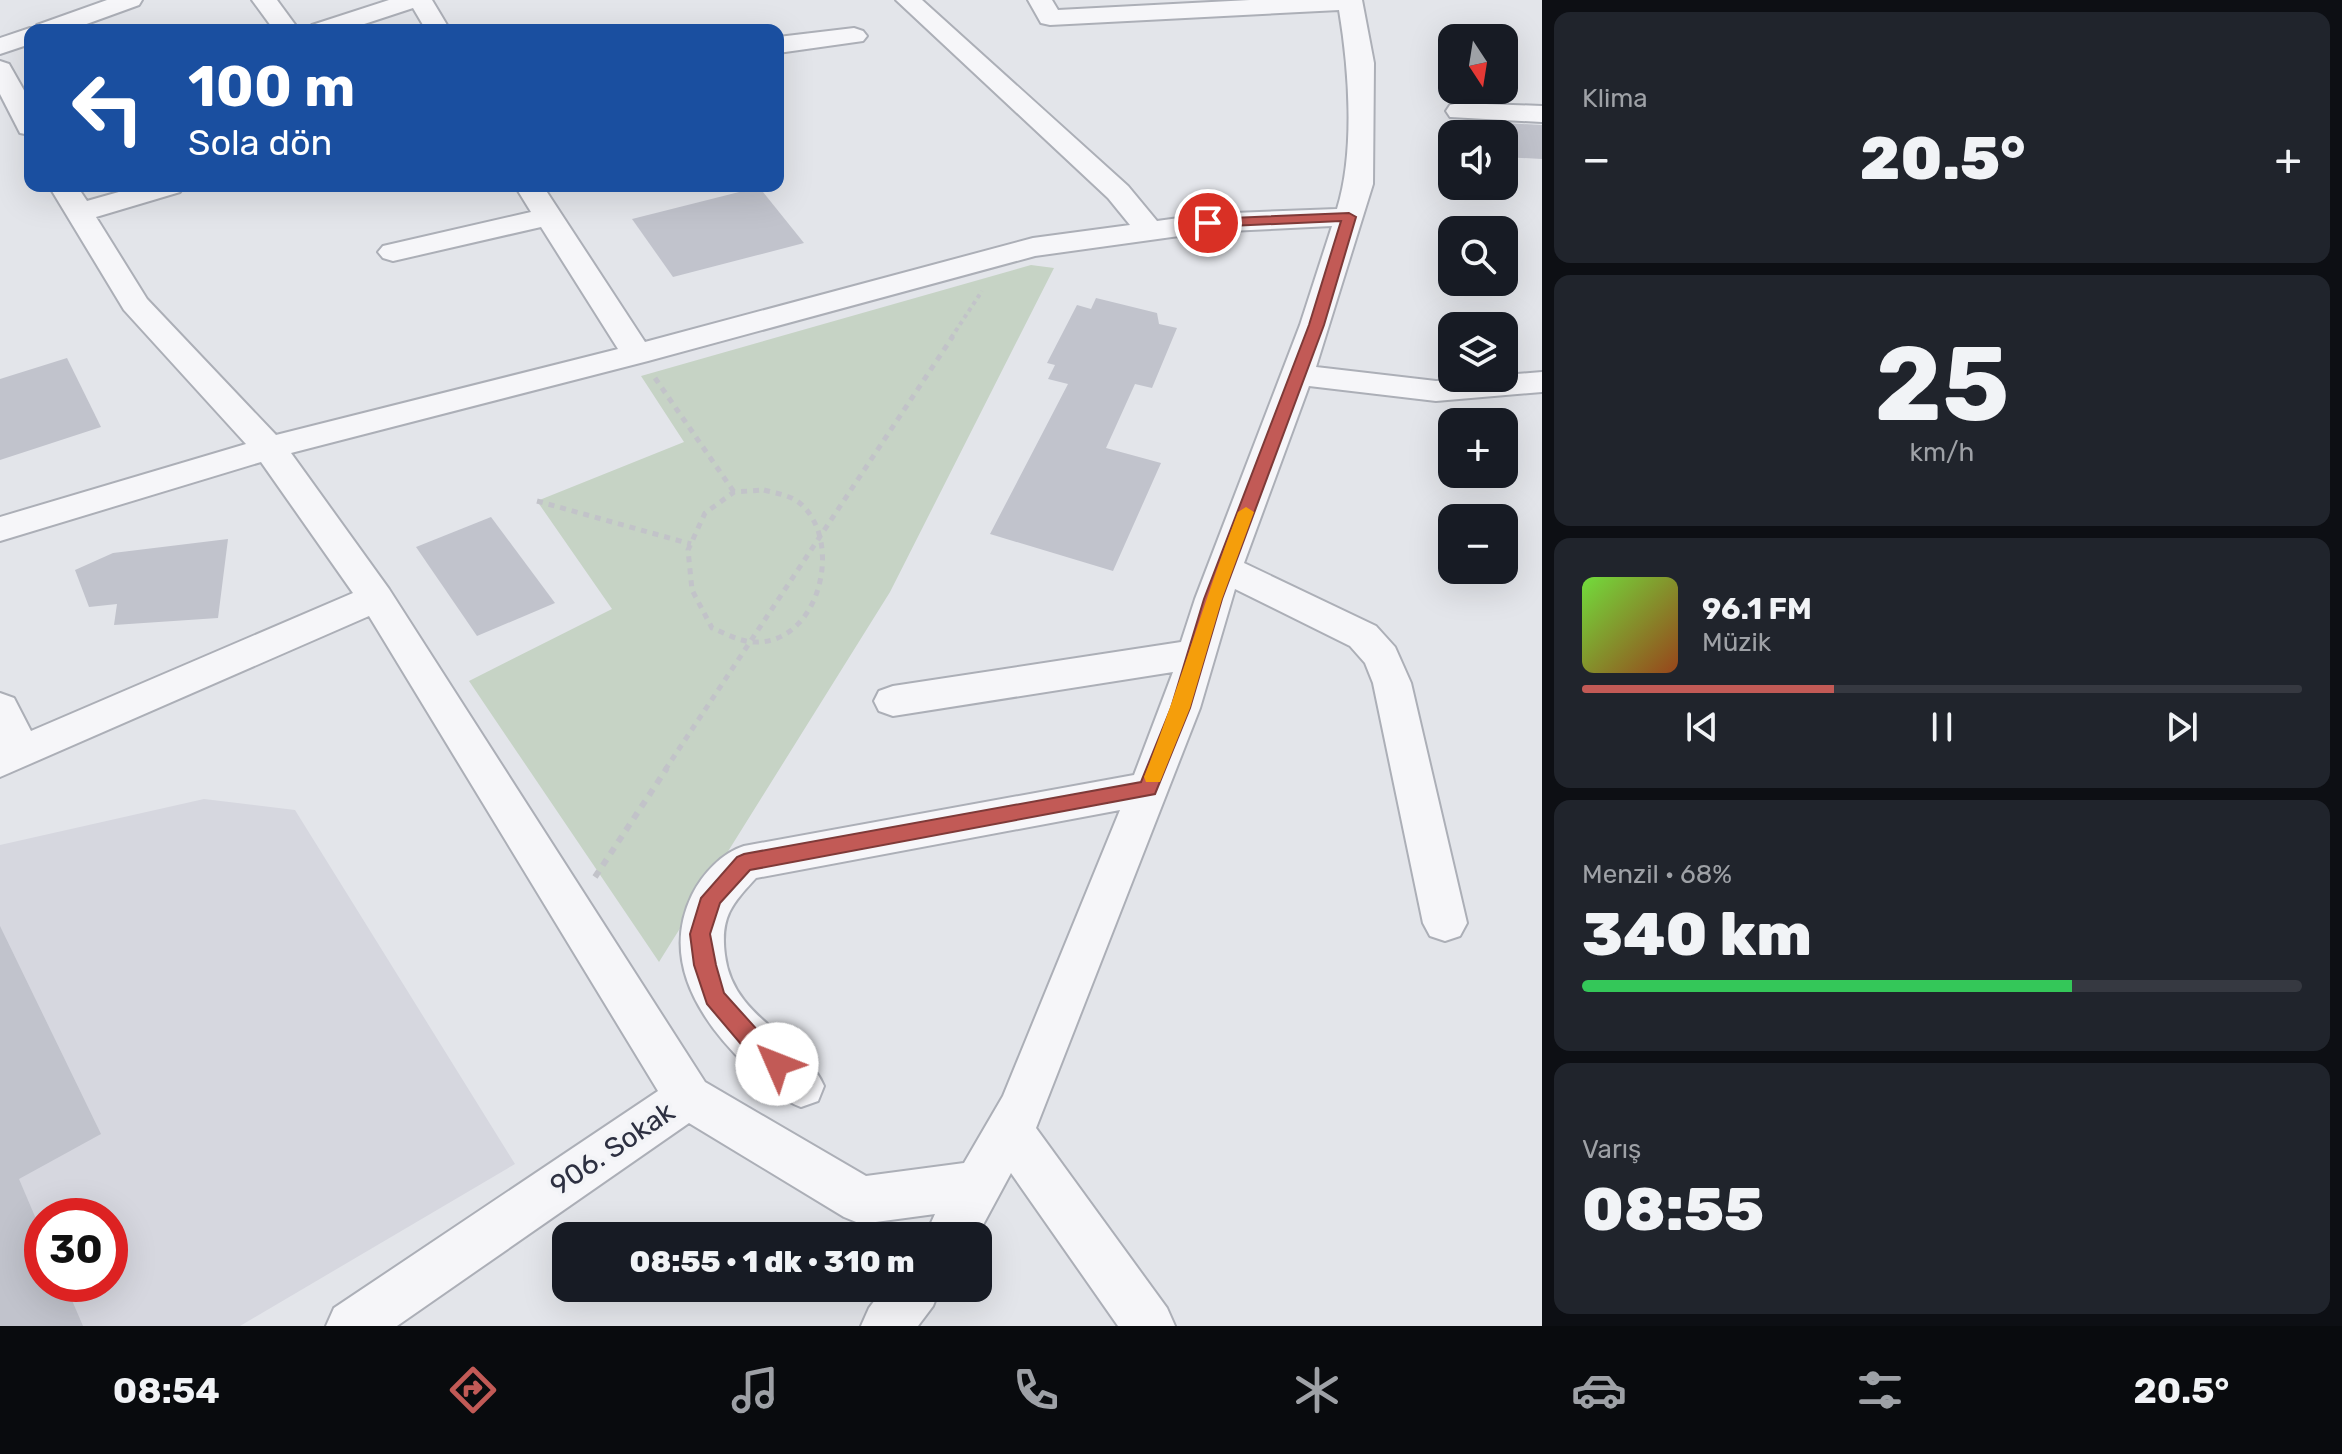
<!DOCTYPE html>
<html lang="tr">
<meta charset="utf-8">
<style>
:root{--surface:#171b24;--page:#20242c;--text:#f1f3f6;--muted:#9ea1a6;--line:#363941;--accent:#c25a56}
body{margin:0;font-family:Rubik,sans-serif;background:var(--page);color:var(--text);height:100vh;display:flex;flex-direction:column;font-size:30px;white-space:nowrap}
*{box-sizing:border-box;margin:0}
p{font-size:26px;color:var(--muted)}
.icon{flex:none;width:44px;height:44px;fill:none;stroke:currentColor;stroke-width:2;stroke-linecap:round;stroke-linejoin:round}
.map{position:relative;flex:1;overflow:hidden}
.sheet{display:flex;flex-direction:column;gap:12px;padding:12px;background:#0d0f14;width:800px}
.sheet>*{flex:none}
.guide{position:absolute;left:24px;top:24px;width:760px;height:168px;border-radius:16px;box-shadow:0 8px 32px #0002;background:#1a4fa0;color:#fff;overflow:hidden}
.needle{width:52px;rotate:168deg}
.fabs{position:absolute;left:1438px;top:24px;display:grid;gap:16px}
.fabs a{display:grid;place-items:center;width:80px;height:80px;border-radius:16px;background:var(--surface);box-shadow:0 8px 32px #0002;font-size:40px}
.speed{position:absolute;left:24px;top:1198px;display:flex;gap:16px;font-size:40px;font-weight:700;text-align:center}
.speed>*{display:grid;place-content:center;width:104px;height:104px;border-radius:50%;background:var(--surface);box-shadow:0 8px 32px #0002;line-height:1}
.speed .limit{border:12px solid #d22;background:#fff;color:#111}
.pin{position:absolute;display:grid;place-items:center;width:68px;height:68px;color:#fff;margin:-34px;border:4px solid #fff;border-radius:50%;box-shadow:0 2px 8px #0007}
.me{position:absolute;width:88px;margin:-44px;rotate:314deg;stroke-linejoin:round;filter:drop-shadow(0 0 6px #0008)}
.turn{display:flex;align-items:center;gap:28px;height:168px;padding:0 32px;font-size:36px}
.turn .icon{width:104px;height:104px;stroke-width:2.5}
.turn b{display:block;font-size:56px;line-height:68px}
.big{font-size:60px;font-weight:800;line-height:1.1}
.sheet .tile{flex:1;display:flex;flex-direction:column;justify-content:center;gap:12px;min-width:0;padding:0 28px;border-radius:16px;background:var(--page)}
.sheet .dial{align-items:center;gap:0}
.dial b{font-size:104px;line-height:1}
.song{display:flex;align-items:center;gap:24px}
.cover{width:96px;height:96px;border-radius:12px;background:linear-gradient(135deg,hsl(100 70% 55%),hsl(20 70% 35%))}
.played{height:8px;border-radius:4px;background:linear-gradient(90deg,var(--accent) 35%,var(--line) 35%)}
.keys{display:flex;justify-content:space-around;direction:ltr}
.heat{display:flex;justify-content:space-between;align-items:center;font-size:44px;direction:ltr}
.charge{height:12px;border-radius:6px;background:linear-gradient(90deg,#34c759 68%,var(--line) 0)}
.trip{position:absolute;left:552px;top:1222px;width:440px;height:80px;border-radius:16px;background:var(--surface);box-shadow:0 8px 32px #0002;font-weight:800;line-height:80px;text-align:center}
.dock{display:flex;height:128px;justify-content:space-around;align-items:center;background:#090b0e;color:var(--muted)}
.dock .icon{width:56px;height:56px}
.dock .selected{color:var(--accent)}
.dock b{font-size:36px;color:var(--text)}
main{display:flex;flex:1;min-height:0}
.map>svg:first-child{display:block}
.built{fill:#d6d7df;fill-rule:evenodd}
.green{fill:#c6d3c5}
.building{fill:#c1c3cc}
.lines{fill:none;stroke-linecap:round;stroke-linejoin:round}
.minor-casing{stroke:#acafb7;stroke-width:4}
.path-far2{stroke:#c2c3c9;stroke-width:4;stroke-dasharray:4 4;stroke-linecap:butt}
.path-far1{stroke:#c2c3c9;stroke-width:5;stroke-dasharray:6 6;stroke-linecap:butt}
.path{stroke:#c2c3c9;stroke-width:6;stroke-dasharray:7 7;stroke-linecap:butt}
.minor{fill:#f6f6f9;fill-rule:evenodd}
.route{fill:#c25a56;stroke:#7e3a38;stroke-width:2}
.slow{fill:#f59e0b}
.labels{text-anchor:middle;stroke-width:8;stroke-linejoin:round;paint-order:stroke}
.near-street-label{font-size:28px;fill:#2d3041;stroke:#f3f4f7}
</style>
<main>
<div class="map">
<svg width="1542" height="1326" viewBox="0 0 1542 1326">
<rect width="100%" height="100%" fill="#e3e5ea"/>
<path class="built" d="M204,799l91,11 220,354 -275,162h-240v-481zM42,1216h68v68h-68z"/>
<polygon class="green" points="1031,265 1054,268 890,592 659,962 469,681 612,609 537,501 684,442 641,376"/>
<g class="building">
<polygon points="1504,123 1542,125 1542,159 1504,157"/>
<polygon points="759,187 804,243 673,277 632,219"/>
<polygon points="1096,298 1157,313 1159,324 1177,328 1152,388 1135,384 1106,448 1161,463 1113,571 990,534 1068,384 1048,379 1055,365 1047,363 1077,305 1091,309"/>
<polygon points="67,358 101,427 0,460 0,379"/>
<polygon points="491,517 555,603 477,636 416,547"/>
<polygon points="228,539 218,618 114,625 117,604 89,607 75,570 113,553"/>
<polygon points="0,926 101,1134 19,1179 42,1233 42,1284 65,1284 83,1326 0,1326"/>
</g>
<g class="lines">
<defs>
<g id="minor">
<polygon points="107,0 142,0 139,5 70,30 30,30 30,44 0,54 0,38 30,28 34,29 37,25"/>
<polygon points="252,0 277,0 299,30 274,30"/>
<polygon points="389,0 432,0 450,30 426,30 413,8 346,30 309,30 312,25"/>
<path d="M896,0h26l206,186 29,35 51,-7 129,-5c18,-57 12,-140 2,-199l-289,15 -9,-2 -13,-23h24l6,10 192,-10h112l12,63 -1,121 -57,183 120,14 68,-3v-3l38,-3v20l-106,9 -127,-15 -65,177 132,63 19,21 16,36 56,240 -7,13 -15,5 -15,-5 -7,-13 -50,-240 -8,-20 -15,-17 -115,-57 -35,119 -164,420 131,180 8,18h-57l-107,-153 -34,63h-52l10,-22 -74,10 -17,-7 -155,-94 -292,203h-71l8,-18 324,-217 -289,-475 -369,161v-84l14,5 17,33 322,-138 -92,-131 -261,79v-24l246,-73 -122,-134 -75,-124h28l10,15 53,-15h44l-4,6 -84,25 51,82 129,136 342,-86 -77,-122 -148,34 -10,-3 -5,-6 5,-6 148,-34 -16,-26h28l102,156 388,-104 97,-13 -22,-27zM1332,226l-32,99 -105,274 -14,43 -288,44 -14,5 -5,10 5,10 14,5 280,-44 -39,103 -390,71c-22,7 -41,27 -52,49 -32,66 9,127 56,172 17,16 31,32 53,40l17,-6 6,-15c-23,-52 -91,-66 -99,-131 -5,-38 7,-51 31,-77l364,-68 -117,286 -39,67 -98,13 -161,-94 -316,-493 -98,-136 357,-92 387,-105 173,-24z"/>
<polygon points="854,28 863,31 867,36 863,41 778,53 778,37"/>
<polygon points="0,61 9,64 30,101 30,135 20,133 0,94"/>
<polygon points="1459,103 1542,106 1542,122 1450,117 1446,111 1450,105"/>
<polygon points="884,1288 940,1288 933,1306 918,1326 861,1326 869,1308"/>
</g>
</defs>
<use href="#minor" class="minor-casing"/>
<polyline class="path-far2" points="951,338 982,291"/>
<g class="path-far1">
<polyline points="655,378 734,492"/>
<path d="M764,490c14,4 28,5 39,16 41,41 14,140 -50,136 -15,-1 -28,-9 -41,-14l-20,-38 -4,-40 17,-37 29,-21z"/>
<polyline points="537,501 691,544"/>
<polyline points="665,770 953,336"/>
</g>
<polyline class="path" points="595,877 667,768"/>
<use href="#minor" class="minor"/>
</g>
<polygon class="route" points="1349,213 1356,217 1324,325 1222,599 1190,708 1155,794 750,870 720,903 710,934 716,965 724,993 788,1064 785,1071 777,1074 769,1071 746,1050 707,1004 694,965 690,934 701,898 737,857 744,854 1141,782 1171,708 1204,599 1309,325 1341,221 1208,227 1201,223 1208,219"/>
<path class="slow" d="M1246,507l8,5 -32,87 -32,109 -30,74h-14l-2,-5c35,-87 60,-177 94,-265z"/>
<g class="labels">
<g class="near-street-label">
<text transform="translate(612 1148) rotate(-34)" y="10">906. Sokak</text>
</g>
</g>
</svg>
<div class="fabs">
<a><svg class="needle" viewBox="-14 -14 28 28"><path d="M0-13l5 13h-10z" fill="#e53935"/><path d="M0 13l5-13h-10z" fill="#9ea1a6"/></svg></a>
<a><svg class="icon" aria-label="sound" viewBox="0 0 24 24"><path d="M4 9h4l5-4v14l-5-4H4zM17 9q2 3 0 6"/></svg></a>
<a><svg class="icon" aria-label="search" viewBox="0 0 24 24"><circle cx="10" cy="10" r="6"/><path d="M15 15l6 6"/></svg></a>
<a><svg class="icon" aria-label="layers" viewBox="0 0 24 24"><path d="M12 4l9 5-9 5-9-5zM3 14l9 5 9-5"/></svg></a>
<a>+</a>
<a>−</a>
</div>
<div class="speed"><div class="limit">30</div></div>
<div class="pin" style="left:1208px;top:223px;background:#d93025"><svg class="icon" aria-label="arrive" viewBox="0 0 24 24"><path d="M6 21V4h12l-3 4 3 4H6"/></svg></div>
<svg class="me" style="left:777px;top:1064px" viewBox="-20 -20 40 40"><circle r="19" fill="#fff"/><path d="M0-13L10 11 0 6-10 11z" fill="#c25a56"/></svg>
<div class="trip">08:55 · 1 dk · 310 m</div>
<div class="guide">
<div class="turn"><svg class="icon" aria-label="left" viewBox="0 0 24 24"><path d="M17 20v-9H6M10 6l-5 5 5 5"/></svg><div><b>100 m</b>Sola dön</div></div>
</div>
</div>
<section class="sheet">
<div class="tile"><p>Klima</p>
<div class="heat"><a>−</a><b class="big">20.5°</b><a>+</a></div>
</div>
<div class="tile dial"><b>25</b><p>km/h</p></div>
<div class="tile">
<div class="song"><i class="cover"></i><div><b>96.1 FM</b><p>Müzik</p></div></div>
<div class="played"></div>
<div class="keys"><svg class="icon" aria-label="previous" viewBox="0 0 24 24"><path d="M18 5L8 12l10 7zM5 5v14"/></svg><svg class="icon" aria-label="pause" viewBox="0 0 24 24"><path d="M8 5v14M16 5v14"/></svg><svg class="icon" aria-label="next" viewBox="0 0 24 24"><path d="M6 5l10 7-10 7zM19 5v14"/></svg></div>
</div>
<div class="tile"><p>Menzil · 68%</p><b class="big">340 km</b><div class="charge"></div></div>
<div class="tile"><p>Varış</p><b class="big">08:55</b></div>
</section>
</main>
<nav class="dock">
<b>08:54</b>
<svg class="icon selected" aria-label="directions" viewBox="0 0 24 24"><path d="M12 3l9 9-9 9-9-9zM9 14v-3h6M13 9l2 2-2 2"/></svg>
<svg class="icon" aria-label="music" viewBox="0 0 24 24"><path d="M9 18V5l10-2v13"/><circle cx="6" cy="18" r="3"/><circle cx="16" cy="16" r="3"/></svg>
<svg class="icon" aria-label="phone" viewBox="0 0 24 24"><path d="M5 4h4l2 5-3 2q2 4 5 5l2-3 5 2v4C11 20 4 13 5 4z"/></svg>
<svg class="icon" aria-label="climate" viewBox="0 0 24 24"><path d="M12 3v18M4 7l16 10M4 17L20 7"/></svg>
<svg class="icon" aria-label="car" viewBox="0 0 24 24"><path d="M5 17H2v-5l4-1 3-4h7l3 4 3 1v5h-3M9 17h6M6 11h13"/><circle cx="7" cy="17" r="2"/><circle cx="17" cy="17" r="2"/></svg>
<svg class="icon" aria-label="filters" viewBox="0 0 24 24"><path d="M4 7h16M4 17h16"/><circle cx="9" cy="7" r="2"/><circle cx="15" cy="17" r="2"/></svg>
<b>20.5°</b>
</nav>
